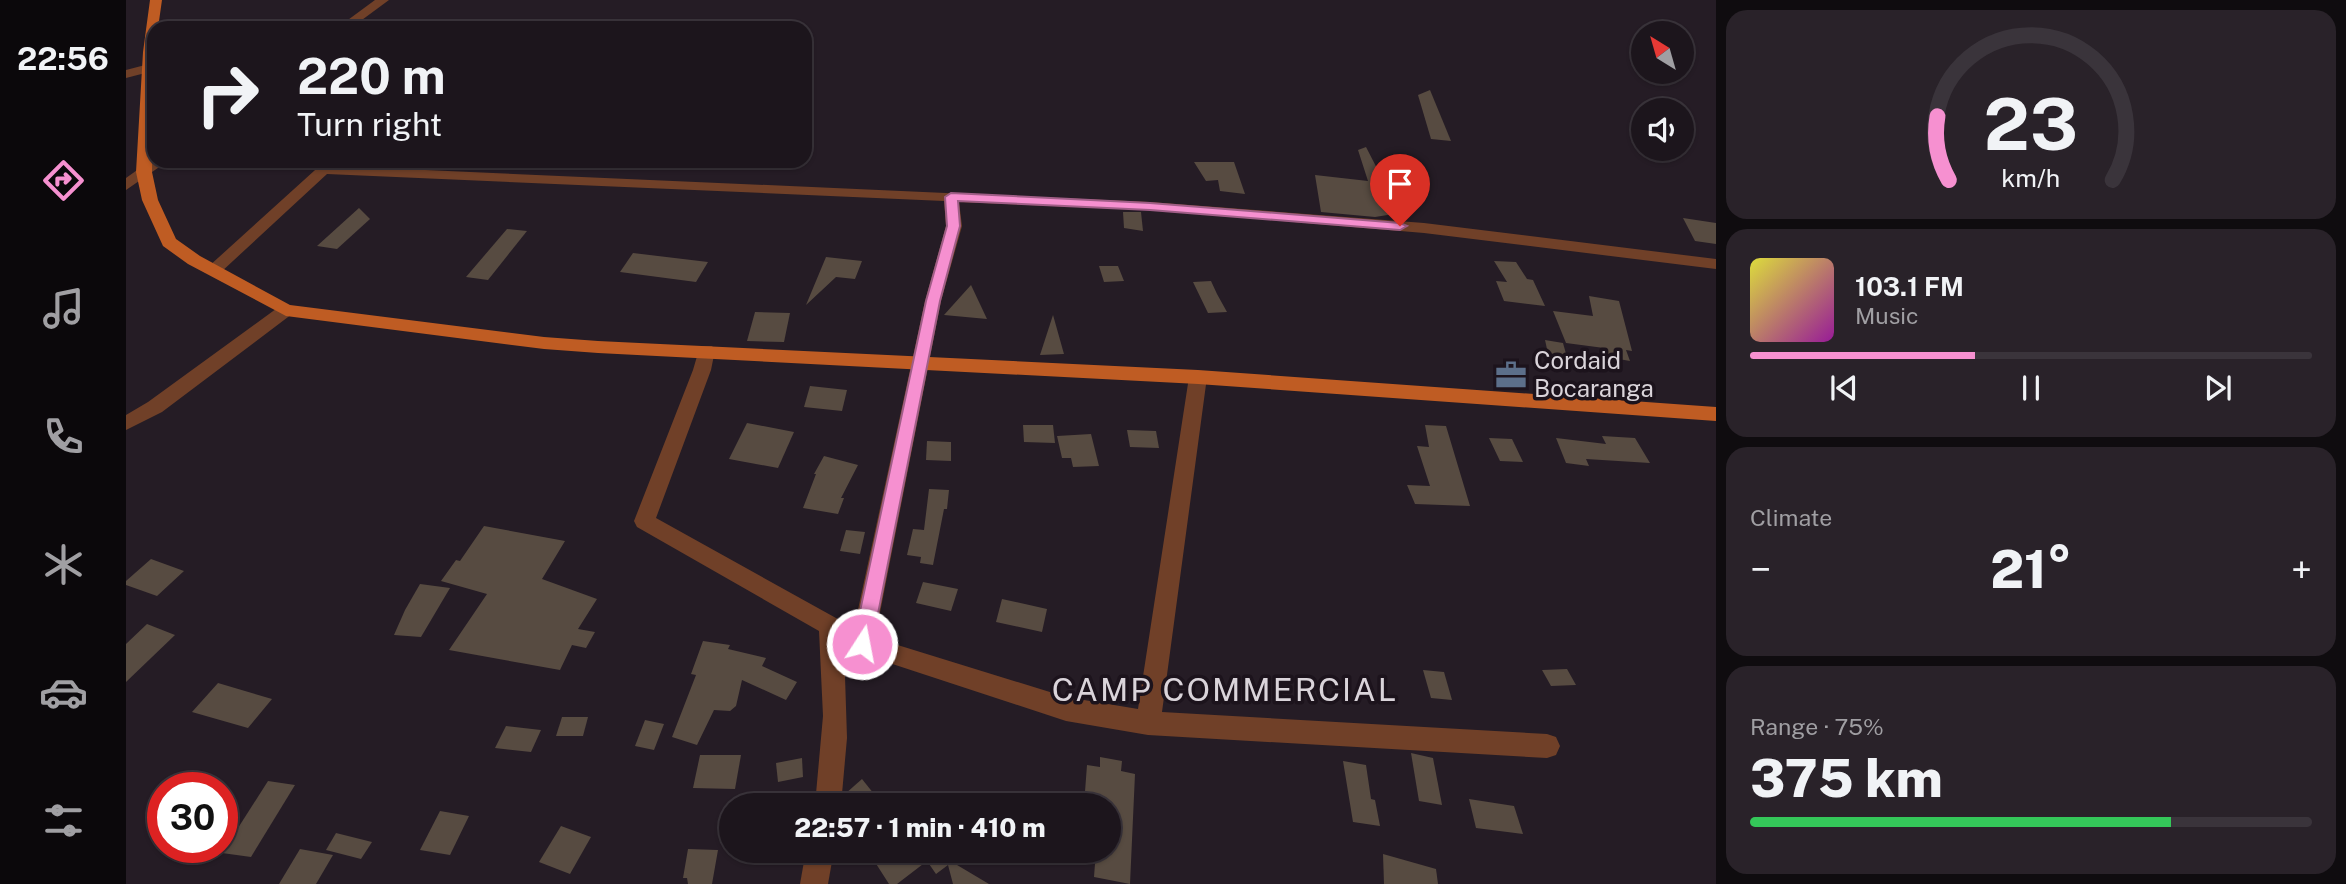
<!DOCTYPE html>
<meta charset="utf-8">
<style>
:root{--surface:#1c151c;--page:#292229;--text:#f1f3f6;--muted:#a09fa3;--line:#3a343b;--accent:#f690d0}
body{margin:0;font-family:"Public Sans",sans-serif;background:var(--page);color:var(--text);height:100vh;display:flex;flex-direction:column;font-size:26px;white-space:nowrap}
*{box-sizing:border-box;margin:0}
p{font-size:23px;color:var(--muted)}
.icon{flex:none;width:38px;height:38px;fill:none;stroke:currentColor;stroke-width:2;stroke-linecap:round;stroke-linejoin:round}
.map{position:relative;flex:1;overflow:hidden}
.sheet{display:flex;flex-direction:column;gap:10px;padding:10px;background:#0f0c0f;width:630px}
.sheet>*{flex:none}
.top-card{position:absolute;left:21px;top:21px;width:665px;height:147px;border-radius:21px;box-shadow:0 2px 5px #0004,0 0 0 2px var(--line);background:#1c151c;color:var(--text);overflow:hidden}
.needle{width:46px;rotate:323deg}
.buttons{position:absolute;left:1505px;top:21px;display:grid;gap:14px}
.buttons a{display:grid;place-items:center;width:63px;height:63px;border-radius:50%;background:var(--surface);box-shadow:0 2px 5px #0004,0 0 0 2px var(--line);font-size:35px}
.speed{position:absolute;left:21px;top:772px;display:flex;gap:14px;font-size:35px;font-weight:700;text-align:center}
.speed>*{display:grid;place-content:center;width:91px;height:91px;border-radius:50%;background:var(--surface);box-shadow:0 2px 5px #0004,0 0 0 2px var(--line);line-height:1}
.speed .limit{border:10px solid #d22;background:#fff;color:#111}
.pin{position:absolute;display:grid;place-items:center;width:60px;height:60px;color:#fff;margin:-72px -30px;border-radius:50% 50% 50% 0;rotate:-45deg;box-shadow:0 0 7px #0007}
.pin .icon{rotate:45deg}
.me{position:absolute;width:77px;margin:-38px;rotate:11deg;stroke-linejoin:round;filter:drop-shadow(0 0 5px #0008)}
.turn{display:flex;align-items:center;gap:24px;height:147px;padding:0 35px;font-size:32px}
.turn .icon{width:91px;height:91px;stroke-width:2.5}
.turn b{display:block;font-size:49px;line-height:60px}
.big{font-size:52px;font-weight:800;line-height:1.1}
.sheet .tile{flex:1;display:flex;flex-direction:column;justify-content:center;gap:10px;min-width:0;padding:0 24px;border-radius:21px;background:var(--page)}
.sheet .dial{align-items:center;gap:0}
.dial svg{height:182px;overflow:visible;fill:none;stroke:var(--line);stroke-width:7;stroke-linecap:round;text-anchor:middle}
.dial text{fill:var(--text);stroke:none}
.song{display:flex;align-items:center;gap:21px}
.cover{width:84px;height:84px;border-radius:10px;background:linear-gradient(135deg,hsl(60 70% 55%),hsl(300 70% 35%))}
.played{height:7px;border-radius:4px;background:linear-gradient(90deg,var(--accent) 40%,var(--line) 40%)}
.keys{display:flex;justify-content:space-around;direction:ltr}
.heat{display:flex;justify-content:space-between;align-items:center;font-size:38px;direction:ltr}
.charge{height:10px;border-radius:5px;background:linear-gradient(90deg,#34c759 75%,var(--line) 0)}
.trip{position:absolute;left:593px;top:793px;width:402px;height:70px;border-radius:35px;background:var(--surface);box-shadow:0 2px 5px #0004,0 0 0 2px var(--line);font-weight:800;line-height:70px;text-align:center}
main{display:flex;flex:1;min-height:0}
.menu{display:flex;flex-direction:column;width:126px;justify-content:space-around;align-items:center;background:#0b080b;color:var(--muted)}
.menu .icon{width:49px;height:49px}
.menu .active{color:var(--accent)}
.menu b{font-size:32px;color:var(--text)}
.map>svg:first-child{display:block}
.building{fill:#574b41}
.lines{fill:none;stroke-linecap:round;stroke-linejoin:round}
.minor{fill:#704028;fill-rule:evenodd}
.tertiary{fill:#704028;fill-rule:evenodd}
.primary{fill:#bf5c23;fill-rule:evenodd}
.route{fill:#f690d0;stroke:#a05e87;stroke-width:2}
.labels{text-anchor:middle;stroke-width:7;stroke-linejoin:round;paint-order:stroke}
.poi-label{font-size:24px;fill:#dad4da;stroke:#1c131c;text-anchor:start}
.near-neighbourhood-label{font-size:32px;letter-spacing:2px;fill:#dad4da;stroke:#1c131c}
</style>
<main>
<nav class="menu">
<b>22:56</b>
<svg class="icon active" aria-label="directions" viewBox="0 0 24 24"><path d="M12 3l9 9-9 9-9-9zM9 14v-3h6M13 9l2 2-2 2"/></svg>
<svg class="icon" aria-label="music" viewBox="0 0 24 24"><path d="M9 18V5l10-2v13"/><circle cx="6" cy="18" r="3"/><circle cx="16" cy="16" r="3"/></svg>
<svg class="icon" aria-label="phone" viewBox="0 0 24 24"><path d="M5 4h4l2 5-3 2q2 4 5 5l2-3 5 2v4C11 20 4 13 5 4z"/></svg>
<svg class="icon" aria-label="climate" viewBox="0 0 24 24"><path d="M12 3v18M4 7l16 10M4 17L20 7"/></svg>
<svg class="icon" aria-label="car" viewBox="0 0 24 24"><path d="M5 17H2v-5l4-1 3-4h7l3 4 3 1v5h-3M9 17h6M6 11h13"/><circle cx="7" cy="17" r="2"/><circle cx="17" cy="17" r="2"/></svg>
<svg class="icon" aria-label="filters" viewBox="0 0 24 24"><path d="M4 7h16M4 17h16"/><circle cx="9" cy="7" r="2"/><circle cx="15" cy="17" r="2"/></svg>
</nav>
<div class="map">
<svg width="1590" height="884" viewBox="0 0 1590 884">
<rect width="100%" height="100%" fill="#251c25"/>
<g class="building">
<polygon points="1304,90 1325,141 1305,139 1292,95"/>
<polygon points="1240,147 1274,213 1249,217 1195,212 1189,175 1242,181 1232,150"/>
<polygon points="1068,162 1108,162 1119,194 1094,191 1092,180 1080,181"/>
<polygon points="233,208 244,219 211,249 191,246"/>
<polygon points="997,212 1015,212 1017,231 998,228"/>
<polygon points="1557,218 1590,223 1590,244 1569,241"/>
<polygon points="381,229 401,231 362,280 340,277"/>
<polygon points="507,253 582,262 570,282 494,272"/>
<polygon points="700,257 736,261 729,279 710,277 680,305"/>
<polygon points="1368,261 1390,262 1401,279 1407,280 1419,306 1378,301 1370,281 1381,282"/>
<polygon points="973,266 992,266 998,281 978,282"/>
<polygon points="1085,281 1091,294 1101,312 1082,313 1067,282"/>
<polygon points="845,285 861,319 818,315"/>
<polygon points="1463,296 1493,301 1506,351 1500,350 1504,361 1481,357 1478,348 1440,343 1427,311 1467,316"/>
<polygon points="629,312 664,313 658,342 621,341"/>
<polygon points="927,315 938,354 914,355"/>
<polygon points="1419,340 1437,343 1442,361 1423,358"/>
<polygon points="684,386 721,390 716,411 678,407"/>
<polygon points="621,423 668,432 652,468 603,459"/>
<polygon points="897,425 927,425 929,443 898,442"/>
<polygon points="1299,425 1320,426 1344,506 1289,504 1281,485 1304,486 1291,446 1303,447"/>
<polygon points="1001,430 1030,431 1033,448 1004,447"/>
<polygon points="965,434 973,466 947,467 945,458 936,458 931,436"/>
<polygon points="1476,436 1509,438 1524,463 1460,459 1463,466 1440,463 1430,438 1480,444"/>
<polygon points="1363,438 1386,439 1397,462 1374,461"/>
<polygon points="801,441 825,442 825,461 800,460"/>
<polygon points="698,456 732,465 715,498 718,498 712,514 677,508 690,474 688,474"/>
<polygon points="803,489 823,490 821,509 818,509 807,565 794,563 795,557 781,555 787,529 798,530"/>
<polygon points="358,526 439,541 416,579 471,599 452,629 469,632 460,648 446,645 434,670 323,650 361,594 315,581 330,560 334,561"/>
<polygon points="720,530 739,532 734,554 714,551"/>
<polygon points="25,559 58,571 31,596 0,585 0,581"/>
<polygon points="797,582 832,589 825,611 790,603"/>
<polygon points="294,584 324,588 295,637 268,635 279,610"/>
<polygon points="876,599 921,609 916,632 870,622"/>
<polygon points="21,624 49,635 0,682 0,644"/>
<polygon points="577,641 604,645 602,649 640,658 636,666 671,682 660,700 616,680 610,706 604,711 588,710 571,745 546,737 570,675 565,674"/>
<polygon points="1441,669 1450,685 1425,686 1416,670"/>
<polygon points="1297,670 1318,672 1326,700 1305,698"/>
<polygon points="92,683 146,699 122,728 66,712"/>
<polygon points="436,717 462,717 457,736 430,736"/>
<polygon points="519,720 538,724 528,750 509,746"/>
<polygon points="380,726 415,730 405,752 369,748"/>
<polygon points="1285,753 1307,758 1316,805 1293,801"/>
<polygon points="574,755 615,755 609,789 567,788"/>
<polygon points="974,757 996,761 995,771 1009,774 1004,884 968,877 970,850 984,850 984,805 958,805 961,765 974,767"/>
<polygon points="676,758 677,777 652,782 650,763"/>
<polygon points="1217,761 1240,765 1245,799 1249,800 1254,826 1227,822"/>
<polygon points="736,779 748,794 735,805 726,805 719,794"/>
<polygon points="142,781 169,785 125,857 96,853"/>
<polygon points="1343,799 1388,806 1397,834 1350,828"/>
<polygon points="314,811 343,816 324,855 294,850"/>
<polygon points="435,826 465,837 444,874 413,862"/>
<polygon points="210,833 246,842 235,859 200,850"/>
<polygon points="174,849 207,855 190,884 153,884"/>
<polygon points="562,849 592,850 586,884 562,884 561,878 557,878"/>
<polygon points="757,850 841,850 826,862 863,884 827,884 822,865 810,874 801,861 771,884 763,884 747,859"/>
<polygon points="1257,854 1310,869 1312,884 1258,884"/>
</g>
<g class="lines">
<g class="minor">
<polygon points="23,64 27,65 27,71 0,78 0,70"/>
<polygon points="199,161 212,161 209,166 1024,202 1298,223 1590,259 1590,269 1298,233 1024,210 833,202 836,226 815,301 749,638 940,697 1012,709 1063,377 1066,373 1078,373 1081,377 1036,712 1421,734 1430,737 1434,746 1430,755 1421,758 1022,735 940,721 736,654 718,646 721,738 715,805 689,805 697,716 693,631 511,527 508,521 567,370 574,346 586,346 589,350 585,370 530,518 728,628 799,301 820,226 818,201 201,174 94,273 82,273 80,270 82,267"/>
<polygon points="160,305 166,306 168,310 166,314 36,412 0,430 0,415 22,402 154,306"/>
<polygon points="680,850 708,850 702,884 674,884"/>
</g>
<g class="tertiary">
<polygon points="249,0 263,0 225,28 211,28"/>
<polygon points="28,158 28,161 42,161 0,190 0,178"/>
</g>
<polygon class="primary" points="24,0 36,0 32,28 28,28 26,172 32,200 50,239 74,256 164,305 418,337 472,341 1072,370 1590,407 1590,421 1072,384 472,353 418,349 160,316 62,264 37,246 16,200 10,172 17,52"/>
</g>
<polygon class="route" points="825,193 1024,203 1274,223 1281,226 1274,230 1024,210 832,201 834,226 814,301 746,644 743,650 736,653 730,650 727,644 800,301 821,226 819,197"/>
<defs>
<symbol id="office-bare" viewBox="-9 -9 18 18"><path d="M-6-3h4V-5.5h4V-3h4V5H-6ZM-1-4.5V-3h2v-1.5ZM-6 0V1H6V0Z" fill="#5c6f8a" stroke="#1c131c" stroke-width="2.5" paint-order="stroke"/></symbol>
</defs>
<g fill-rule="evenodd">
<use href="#office-bare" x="1363" y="353" width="44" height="44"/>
</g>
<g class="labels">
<g class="poi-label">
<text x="1408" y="369">Cordaid<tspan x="1408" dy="28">Bocaranga</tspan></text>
</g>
<g class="near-neighbourhood-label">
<text x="1099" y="701">CAMP COMMERCIAL</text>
</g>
</g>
</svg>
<div class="buttons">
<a><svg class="needle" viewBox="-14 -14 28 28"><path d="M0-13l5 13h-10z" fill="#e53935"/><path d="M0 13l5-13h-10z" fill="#a09fa3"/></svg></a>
<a><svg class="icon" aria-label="sound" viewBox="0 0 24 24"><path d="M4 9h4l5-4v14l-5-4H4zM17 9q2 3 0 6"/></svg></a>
</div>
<div class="speed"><div class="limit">30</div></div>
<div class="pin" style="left:1274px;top:226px;background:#d93025"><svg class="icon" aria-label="arrive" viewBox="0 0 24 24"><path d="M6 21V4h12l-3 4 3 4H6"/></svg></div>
<svg class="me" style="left:736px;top:644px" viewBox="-20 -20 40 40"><circle r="17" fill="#f690d0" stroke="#fff" stroke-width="3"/><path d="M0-11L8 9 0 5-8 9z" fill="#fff"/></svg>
<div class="trip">22:57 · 1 min · 410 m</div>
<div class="top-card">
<div class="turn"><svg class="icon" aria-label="right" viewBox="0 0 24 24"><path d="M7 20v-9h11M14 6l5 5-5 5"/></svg><div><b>220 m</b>Turn right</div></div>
</div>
</div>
<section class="sheet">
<div class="tile dial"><svg viewBox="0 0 100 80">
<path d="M14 69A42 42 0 1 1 86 69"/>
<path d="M14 69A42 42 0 0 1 9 41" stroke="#f690d0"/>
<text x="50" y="56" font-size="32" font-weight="700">23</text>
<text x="50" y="72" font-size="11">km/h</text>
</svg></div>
<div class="tile">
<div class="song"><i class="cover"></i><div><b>103.1 FM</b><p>Music</p></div></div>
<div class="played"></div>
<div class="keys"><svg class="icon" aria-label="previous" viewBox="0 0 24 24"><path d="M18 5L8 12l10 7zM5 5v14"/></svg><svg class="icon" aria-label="pause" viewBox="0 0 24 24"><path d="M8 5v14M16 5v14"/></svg><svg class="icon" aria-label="next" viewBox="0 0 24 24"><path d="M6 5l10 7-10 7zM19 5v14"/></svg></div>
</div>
<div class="tile"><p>Climate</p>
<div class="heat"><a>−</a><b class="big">21°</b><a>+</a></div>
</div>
<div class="tile"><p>Range · 75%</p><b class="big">375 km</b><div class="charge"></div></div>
</section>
</main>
